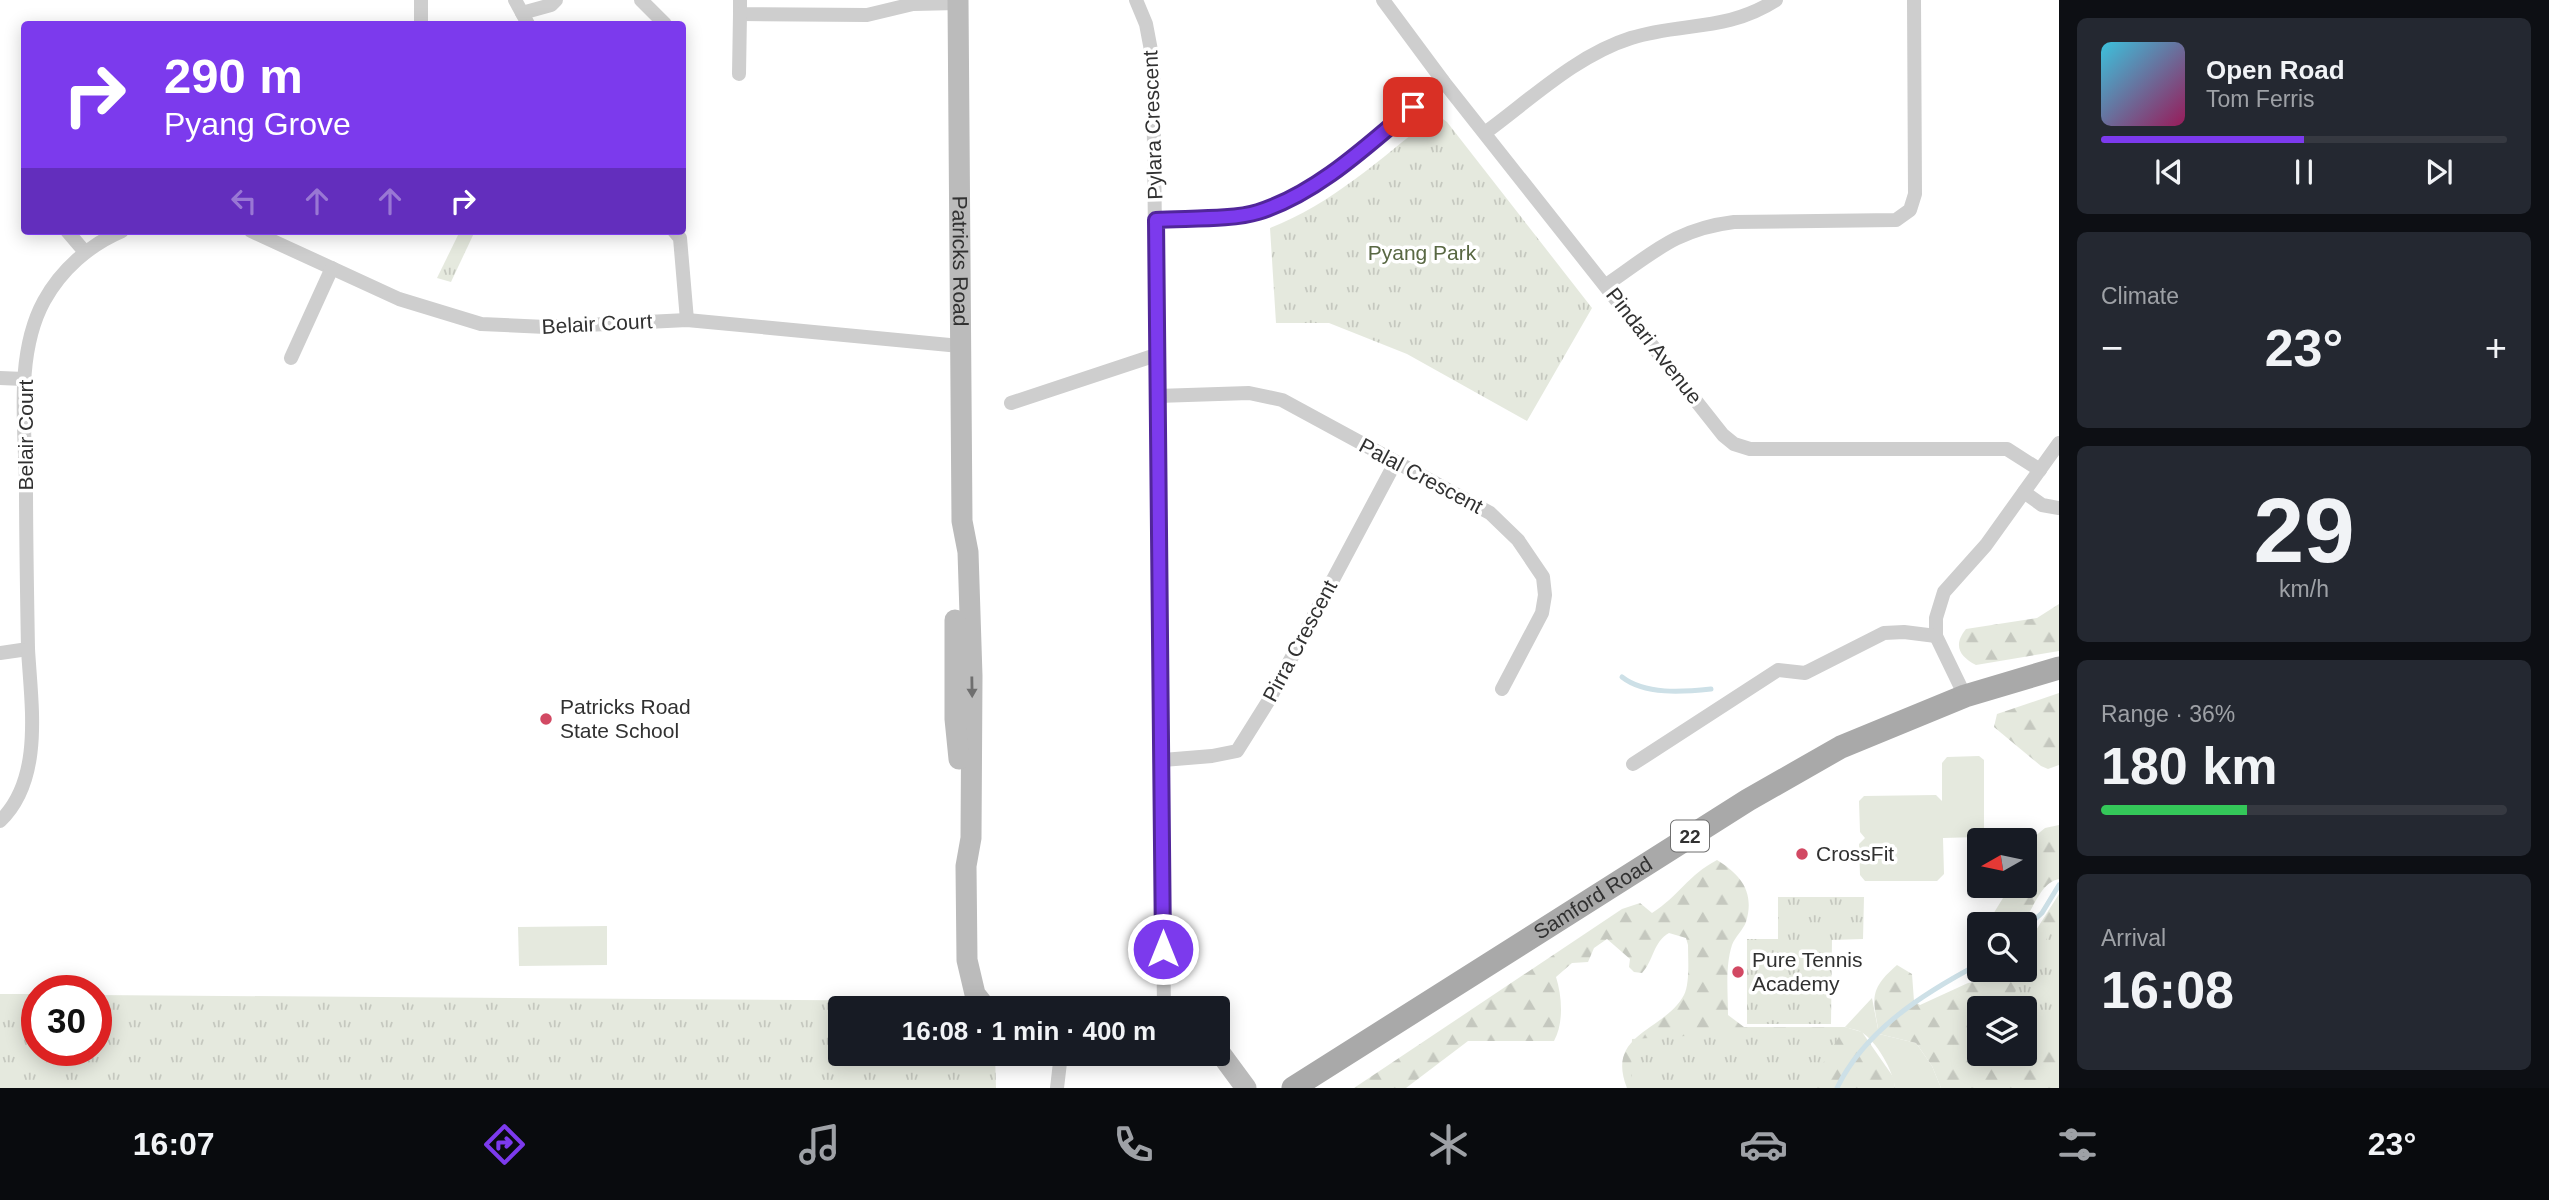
<!DOCTYPE html>
<meta charset="utf-8">
<style>
:root{--surface:#171b24;--page:#242831;--text:#f1f3f6;--muted:#9ea1a6;--line:#363941;--accent:#7c3aed}
body{margin:0;font-family:Arial,sans-serif;background:var(--page);color:var(--text);height:100vh;display:flex;flex-direction:column;font-size:26px;white-space:nowrap}
*{box-sizing:border-box;margin:0}
p{font-size:23px;color:var(--muted)}
.icon{flex:none;width:38px;height:38px;fill:none;stroke:currentColor;stroke-width:2;stroke-linecap:round;stroke-linejoin:round}
.map{position:relative;flex:1;overflow:hidden}
.side{display:flex;flex-direction:column;gap:18px;padding:18px;background:#0d0f14;width:490px}
.side>*{flex:none}
.hud{position:absolute;left:21px;top:21px;width:665px;height:214px;border-radius:7px;box-shadow:0 4px 18px #0003;background:#7c3aed;color:#fff;overflow:hidden}
.needle{width:46px;rotate:261deg}
.buttons{position:absolute;left:1967px;top:828px;display:grid;gap:14px}
.buttons a{display:grid;place-items:center;width:70px;height:70px;border-radius:7px;background:var(--surface);box-shadow:0 4px 18px #0003;font-size:35px}
.speed{position:absolute;left:21px;top:975px;display:flex;gap:14px;font-size:35px;font-weight:700;text-align:center}
.speed>*{display:grid;place-content:center;width:91px;height:91px;border-radius:50%;background:var(--surface);box-shadow:0 4px 18px #0003;line-height:1}
.speed .limit{border:10px solid #d22;background:#fff;color:#111}
.pin{position:absolute;display:grid;place-items:center;width:60px;height:60px;color:#fff;margin:-30px;border-radius:14px;box-shadow:0 4px 10px #0006}
.me{position:absolute;width:77px;margin:-38px;rotate:0deg;stroke-linejoin:round;filter:drop-shadow(0 0 5px #0008)}
.turn{display:flex;align-items:center;gap:24px;height:147px;padding:0 28px;font-size:32px}
.turn .icon{width:91px;height:91px;stroke-width:2.5}
.turn b{display:block;font-size:49px;line-height:60px}
.lanes{display:flex;align-items:center;height:66px;padding:0 28px;background:#0003;justify-content:center;gap:35px;direction:ltr}
.lanes .off{opacity:.35}
.big{font-size:52px;font-weight:700;line-height:1.1}
.side .widget{flex:1;display:flex;flex-direction:column;justify-content:center;gap:10px;min-width:0;padding:0 24px;border-radius:10px;background:var(--page)}
.side .dial{align-items:center;gap:0}
.dial b{font-size:91px;line-height:1}
.song{display:flex;align-items:center;gap:21px}
.cover{width:84px;height:84px;border-radius:10px;background:linear-gradient(135deg,hsl(190 70% 55%),hsl(330 70% 35%))}
.played{height:7px;border-radius:4px;background:linear-gradient(90deg,var(--accent) 50%,var(--line) 50%)}
.keys{display:flex;justify-content:space-around;direction:ltr}
.heat{display:flex;justify-content:space-between;align-items:center;font-size:38px;direction:ltr}
.charge{height:10px;border-radius:5px;background:linear-gradient(90deg,#34c759 36%,var(--line) 0)}
.trip{position:absolute;left:828px;top:996px;width:402px;height:70px;border-radius:7px;background:var(--surface);box-shadow:0 4px 18px #0003;font-weight:700;line-height:70px;text-align:center}
.dock{display:flex;height:112px;justify-content:space-around;align-items:center;background:#090b0e;color:var(--muted)}
.dock .icon{width:49px;height:49px}
.dock .on{color:var(--accent)}
.dock b{font-size:32px;color:var(--text)}
main{display:flex;flex:1;min-height:0}
.map>svg:first-child{display:block}
.grass{fill:#e5e9de}
.forest{fill:url(#forest-firs);fill-rule:evenodd}
.park{fill:url(#park-tufts)}
.lines{fill:none;stroke-linecap:round;stroke-linejoin:round}
.stream{stroke:#cde0e7;stroke-width:5}
.street{stroke:#cecece;stroke-width:14}
.secondary{stroke:#bbb;stroke-width:21}
.primary{stroke:#a9a9a9;stroke-width:23}
.oneway{fill:#6f6f6f}
.route-casing{stroke:#51269a;stroke-width:18}
.route{stroke:#7c3aed;stroke-width:12}
.poi-dot{fill:#d24963;stroke:#fff;stroke-width:2.5}
.labels{text-anchor:middle;stroke-width:7;stroke-linejoin:round;paint-order:stroke}
.shield{fill:#fff;stroke:#6f6f6f;stroke-width:2}
.shield-label{font-size:19px;font-weight:bold;fill:#313131}
.street-label{font-size:21px;fill:#313131;stroke:#fff}
.park-label{font-size:21px;fill:#596843;stroke:#fff}
.poi-label{font-size:21px;fill:#313131;stroke:#fff;text-anchor:start}
</style>
<main>
<div class="map">
<svg width="2059" height="1088" viewBox="0 0 2059 1088">
<defs>
<pattern id="forest-firs" width="22" height="20" patternUnits="userSpaceOnUse" patternTransform="scale(1.75)"><rect width="22" height="20" fill="#e5e9de"/><path d="M5 1l3.5 6h-7zM16 11l3.5 6h-7z" fill="#c5c8bf"/></pattern>
<pattern id="park-tufts" width="24" height="20" patternUnits="userSpaceOnUse" patternTransform="scale(1.75)"><rect width="24" height="20" fill="#e5e9de"/><path d="M3 7l-1-3M5 7V3M7 7l1-3M15 17l-1-3M17 17v-4M19 17l1-3" fill="none" stroke="#c5c8bf"/></pattern>
</defs>
<rect width="100%" height="100%" fill="#fff"/>
<g class="grass">
<polygon points="1979,756 1984,760 1984,832 1979,837 1943,838 1944,874 1937,881 1865,881 1860,875 1859,844 1865,838 1860,832 1859,801 1864,796 1936,795 1942,801 1942,763 1947,757"/>
<polygon points="607,926 607,965 519,966 518,927"/>
<path d="M1872,998l7,36 37,9 16,23 9,22h-46c-1,-16 -19,-48 -34,-56 -5,-3 -11,-3 -16,-5z"/>
</g>
<g class="forest">
<path d="M2059,604v47l-83,14c-17,-9 -23,-20 -10,-36l71,-11z"/>
<polygon points="2059,693 2059,765 2048,769 2041,766 1994,727 1997,714"/>
<path d="M2059,825v54c-23,5 -26,40 -42,45 -9,2 -21,0 -30,0l16,-26 22,-12 7,-10 2,-39 11,-9z"/>
<path d="M1717,860c24,15 38,32 29,62 -3,8 -11,15 -14,23 -7,22 -4,47 -4,70l16,12h101l17,5 32,46 1,10h-268c-22,-55 37,-56 57,-93 6,-12 4,-36 4,-50l-2,-7 -17,-5c-16,9 -15,27 -27,40l-8,-1 -5,-5 1,-8 -23,-20 -13,9 -6,14 -16,1 -16,14c6,19 8,46 -2,64h-86l-62,47h-52l268,-179 18,-6 12,10c27,-17 36,-38 65,-53z"/>
<path d="M2059,894v194h-118l-9,-22 -16,-23 -37,-9c-6,-35 -11,-44 18,-69l15,9 2,27 6,4 48,-22 22,-4 8,-9h27v-27l6,-5zM1979,1008h46v46h-46z"/>
</g>
<g class="park">
<path d="M1440,117l7,5 145,186 -65,113 -120,-67 -78,-31h-53l-6,-95c62,-24 110,-69 161,-109z"/>
<polygon points="460,231 475,231 451,282 437,278"/>
<polygon points="1778,897 1864,897 1863,939 1832,940 1831,1024 1747,1024 1747,939 1778,939"/>
<polygon points="2059,919 2059,1031 2025,1032 2025,1008 2011,1008 2017,986"/>
<polygon points="0,994 37,994 37,1050 96,1050 96,995 941,1001 949,1008 840,1008 840,1054 995,1054 996,1088 0,1088"/>
<polygon points="1845,1027 1808,1088 1631,1088 1632,1039"/>
</g>
<g class="lines">
<g class="stream">
<path d="M1622,677c23,18 61,15 89,12"/>
<polyline points="2025,928 2042,913 2059,885"/>
<path d="M1837,1088c28,-58 87,-95 142,-124"/>
</g>
<g class="street">
<polyline points="421,0 421,24"/>
<polyline points="515,0 528,24"/>
<polyline points="641,0 665,24"/>
<polyline points="740,0 740,14 867,15 913,4 958,3"/>
<polyline points="1136,0 1146,24 1153,61 1164,1008"/>
<polyline points="1383,0 1443,81 1723,435 1734,444 1750,449 2007,449 2040,470"/>
<polyline points="522,13 551,5 556,0"/>
<polyline points="739,74 740,14"/>
<path d="M1486,132c45,-33 91,-77 145,-94 51,-16 95,-6 145,-38"/>
<path d="M1156,220c28,-2 79,0 103,-8 70,-24 129,-83 184,-131"/>
<polyline points="67,231 85,252"/>
<polyline points="251,231 399,299 481,324 546,327 687,320 960,346"/>
<polyline points="674,231 680,238 687,320"/>
<path d="M1606,285c47,-32 70,-56 128,-63l162,-2 14,-10 5,-16 -1,-194"/>
<polyline points="291,358 332,268"/>
<polyline points="0,378 24,379"/>
<polyline points="1157,396 1249,393 1282,400 1490,513 1518,540 1543,577 1545,595 1542,613 1502,689"/>
<polyline points="1011,403 1156,355"/>
<polyline points="2024,492 2042,505 2059,508"/>
<path d="M0,653l28,-4c-1,-55 -2,-110 -2,-165 -1,-58 -11,-130 18,-183 17,-31 45,-56 78,-70"/>
<polyline points="1965,696 1936,636 1936,618 1944,592 1986,545 2059,443"/>
<polyline points="1163,760 1212,756 1237,751 1269,700 1395,463"/>
<polyline points="1633,764 1778,670 1805,673 1884,633 1904,632 1936,636"/>
<path d="M0,821c44,-42 31,-117 28,-172"/>
<polyline points="1057,1088 1061,1054"/>
</g>
<g class="secondary">
<path id="s1" d="M958,0l4,521 6,31 4,124 -1,162 -5,28 1,94 8,34 11,14"/>
<polyline points="955,620 955,719 959,759"/>
<polyline points="1218,1050 1246,1088"/>
</g>
<path class="primary" id="s2" d="M1293,1088l455,-288 93,-53 124,-51 94,-28"/>
</g>
<defs><path id="oneway-solid" d="M-6-.8H1V-3.2L6.5 0L1 3.2V.8H-6Z" transform="scale(1.75)"/></defs>
<use class="oneway" href="#oneway-solid" transform="translate(972 687) rotate(89)"/>
<g class="lines">
<defs>
<path id="route" d="M1163,949l-7,-729c28,-2 77,0 102,-8 58,-18 109,-66 155,-105"/>
</defs>
<use href="#route" class="route-casing"/>
<use href="#route" class="route"/>
</g>
<g class="poi-dot">
<circle cx="546" cy="719" r="7"/>
<circle cx="1802" cy="854" r="7"/>
<circle cx="1738" cy="972" r="7"/>
</g>
<g class="labels">
<rect class="shield" x="1671" y="820.5" width="38" height="31" rx="5"/>
<g class="shield-label">
<text x="1690" y="843">22</text>
</g>
<g class="street-label">
<text transform="translate(1153 125) rotate(-92)" y="7">Pylara Crescent</text>
<text dy="7" stroke="none"><textPath href="#s1" startOffset="261">Patricks Road</textPath></text>
<text transform="translate(597 324) rotate(-3)" y="7">Belair Court</text>
<text transform="translate(1654 346) rotate(52)" y="7">Pindari Avenue</text>
<text transform="translate(26 435) rotate(-90)" y="7">Belair Court</text>
<text transform="translate(1421 476) rotate(28)" y="7">Palal Crescent</text>
<text transform="translate(1300 641) rotate(-62)" y="7">Pirra Crescent</text>
<text dy="7" stroke="none"><textPath href="#s2" startOffset="355">Samford Road</textPath></text>
</g>
<g class="park-label">
<text x="1422" y="260">Pyang Park</text>
</g>
<g class="poi-label">
<text x="560" y="714">Patricks Road<tspan x="560" dy="24">State School</tspan></text>
<text x="1816" y="861">CrossFit</text>
<text x="1752" y="967">Pure Tennis<tspan x="1752" dy="24">Academy</tspan></text>
</g>
</g>
</svg>
<div class="buttons">
<a><svg class="needle" viewBox="-14 -14 28 28"><path d="M0-13l5 13h-10z" fill="#e53935"/><path d="M0 13l5-13h-10z" fill="#9ea1a6"/></svg></a>
<a><svg class="icon" aria-label="search" viewBox="0 0 24 24"><circle cx="10" cy="10" r="6"/><path d="M15 15l6 6"/></svg></a>
<a><svg class="icon" aria-label="layers" viewBox="0 0 24 24"><path d="M12 4l9 5-9 5-9-5zM3 14l9 5 9-5"/></svg></a>
</div>
<div class="speed"><div class="limit">30</div></div>
<div class="pin" style="left:1413px;top:107px;background:#d93025"><svg class="icon" aria-label="arrive" viewBox="0 0 24 24"><path d="M6 21V4h12l-3 4 3 4H6"/></svg></div>
<svg class="me" style="left:1163px;top:949px" viewBox="-20 -20 40 40"><circle r="17" fill="#7c3aed" stroke="#fff" stroke-width="3"/><path d="M0-11L8 9 0 5-8 9z" fill="#fff"/></svg>
<div class="trip">16:08 · 1 min · 400 m</div>
<div class="hud">
<div class="turn"><svg class="icon" aria-label="right" viewBox="0 0 24 24"><path d="M7 20v-9h11M14 6l5 5-5 5"/></svg><div><b>290 m</b>Pyang Grove</div></div>
<div class="lanes"><svg class="icon off" aria-label="left" viewBox="0 0 24 24"><path d="M17 20v-9H6M10 6l-5 5 5 5"/></svg><svg class="icon off" aria-label="ahead" viewBox="0 0 24 24"><path d="M12 20V5M6 11l6-6 6 6"/></svg><svg class="icon off" aria-label="ahead" viewBox="0 0 24 24"><path d="M12 20V5M6 11l6-6 6 6"/></svg><svg class="icon" aria-label="right" viewBox="0 0 24 24"><path d="M7 20v-9h11M14 6l5 5-5 5"/></svg></div>
</div>
</div>
<section class="side">
<div class="widget">
<div class="song"><i class="cover"></i><div><b>Open Road</b><p>Tom Ferris</p></div></div>
<div class="played"></div>
<div class="keys"><svg class="icon" aria-label="previous" viewBox="0 0 24 24"><path d="M18 5L8 12l10 7zM5 5v14"/></svg><svg class="icon" aria-label="pause" viewBox="0 0 24 24"><path d="M8 5v14M16 5v14"/></svg><svg class="icon" aria-label="next" viewBox="0 0 24 24"><path d="M6 5l10 7-10 7zM19 5v14"/></svg></div>
</div>
<div class="widget"><p>Climate</p>
<div class="heat"><a>−</a><b class="big">23°</b><a>+</a></div>
</div>
<div class="widget dial"><b>29</b><p>km/h</p></div>
<div class="widget"><p>Range · 36%</p><b class="big">180 km</b><div class="charge"></div></div>
<div class="widget"><p>Arrival</p><b class="big">16:08</b></div>
</section>
</main>
<nav class="dock">
<b>16:07</b>
<svg class="icon on" aria-label="directions" viewBox="0 0 24 24"><path d="M12 3l9 9-9 9-9-9zM9 14v-3h6M13 9l2 2-2 2"/></svg>
<svg class="icon" aria-label="music" viewBox="0 0 24 24"><path d="M9 18V5l10-2v13"/><circle cx="6" cy="18" r="3"/><circle cx="16" cy="16" r="3"/></svg>
<svg class="icon" aria-label="phone" viewBox="0 0 24 24"><path d="M5 4h4l2 5-3 2q2 4 5 5l2-3 5 2v4C11 20 4 13 5 4z"/></svg>
<svg class="icon" aria-label="climate" viewBox="0 0 24 24"><path d="M12 3v18M4 7l16 10M4 17L20 7"/></svg>
<svg class="icon" aria-label="car" viewBox="0 0 24 24"><path d="M5 17H2v-5l4-1 3-4h7l3 4 3 1v5h-3M9 17h6M6 11h13"/><circle cx="7" cy="17" r="2"/><circle cx="17" cy="17" r="2"/></svg>
<svg class="icon" aria-label="filters" viewBox="0 0 24 24"><path d="M4 7h16M4 17h16"/><circle cx="9" cy="7" r="2"/><circle cx="15" cy="17" r="2"/></svg>
<b>23°</b>
</nav>
